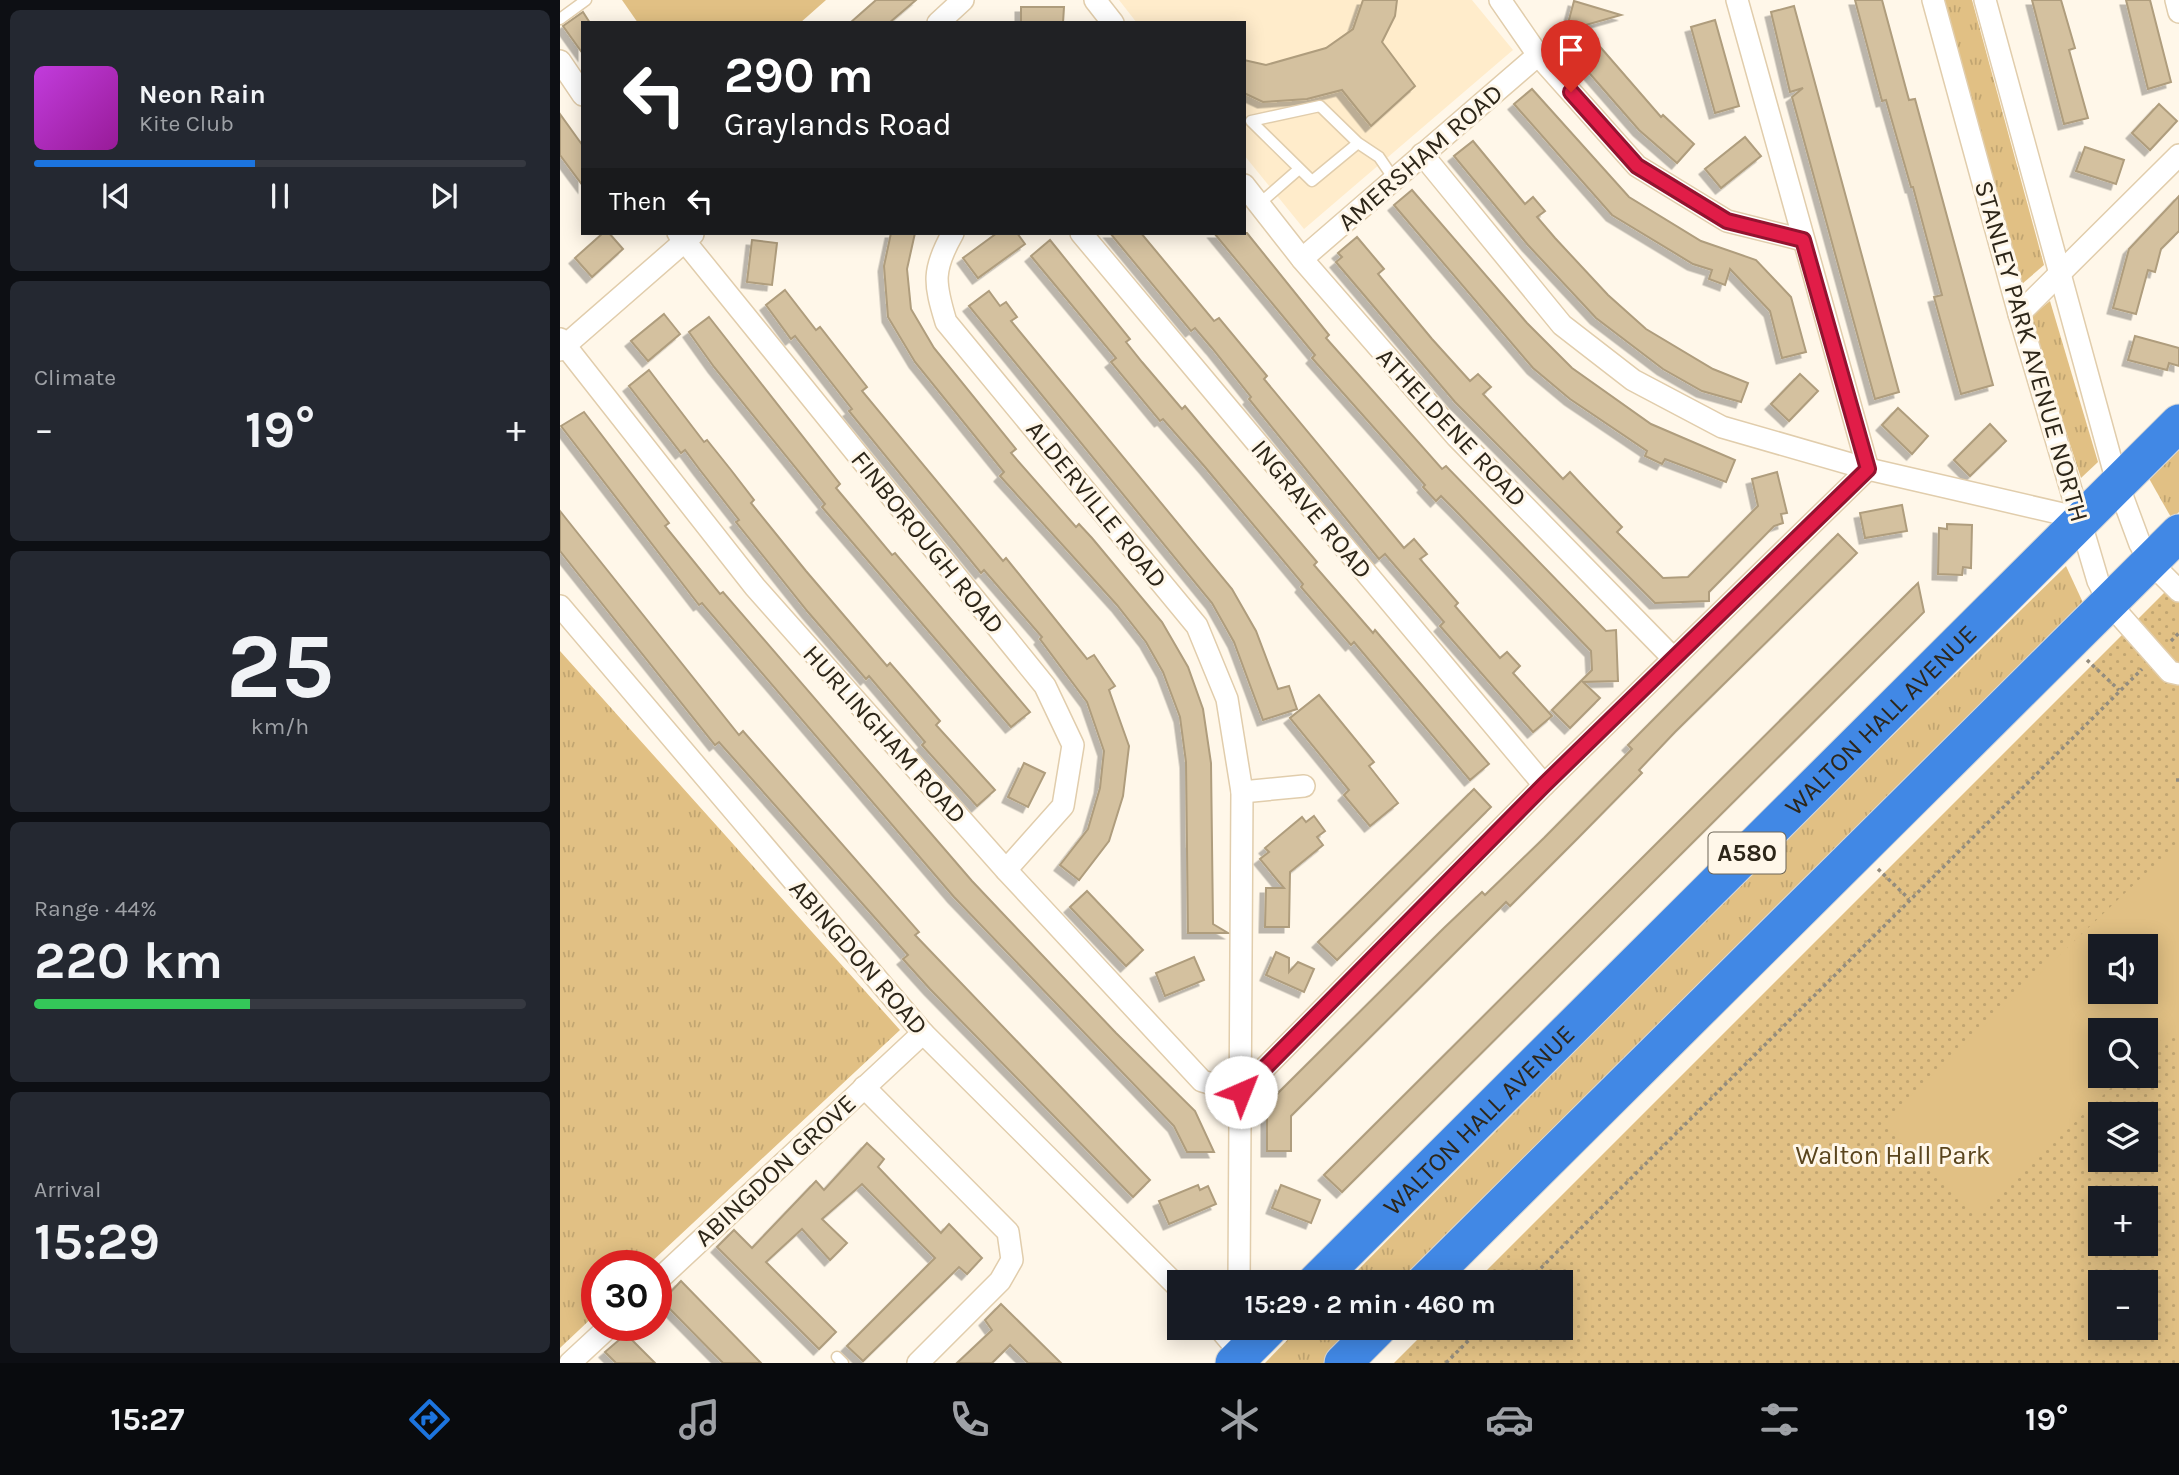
<!DOCTYPE html>
<meta charset="utf-8">
<style>
:root{--surface:#171b24;--page:#242831;--text:#f1f3f6;--muted:#9ea1a6;--line:#363941;--accent:#1c74de}
body{margin:0;font-family:Karla,sans-serif;background:var(--page);color:var(--text);height:100vh;display:flex;flex-direction:column;font-size:26px;white-space:nowrap}
*{box-sizing:border-box;margin:0}
p{font-size:23px;color:var(--muted)}
.icon{flex:none;width:38px;height:38px;fill:none;stroke:currentColor;stroke-width:2;stroke-linecap:round;stroke-linejoin:round}
.map{position:relative;flex:1;overflow:hidden}
.details{display:flex;flex-direction:column;gap:10px;padding:10px;background:#0d0f14;width:560px}
.details>*{flex:none}
.top-card{position:absolute;left:21px;top:21px;width:665px;height:214px;border-radius:0px;box-shadow:0 4px 18px #0003;background:#202124;color:#fff;overflow:hidden}
.controls{position:absolute;left:1528px;top:934px;display:grid;gap:14px}
.controls a{display:grid;place-items:center;width:70px;height:70px;border-radius:0px;background:var(--surface);box-shadow:0 4px 18px #0003;font-size:35px}
.speed{position:absolute;left:21px;top:1250px;display:flex;gap:14px;font-size:35px;font-weight:700;text-align:center}
.speed>*{display:grid;place-content:center;width:91px;height:91px;border-radius:50%;background:var(--surface);box-shadow:0 4px 18px #0003;line-height:1}
.speed .limit{border:10px solid #d22;background:#fff;color:#111}
.pin{position:absolute;display:grid;place-items:center;width:60px;height:60px;color:#fff;margin:-72px -30px;border-radius:50% 50% 50% 0;rotate:-45deg;box-shadow:0 0 7px #0007}
.pin .icon{rotate:45deg}
.me{position:absolute;width:77px;margin:-38px;rotate:44deg;stroke-linejoin:round;filter:drop-shadow(0 0 5px #0008)}
.turn{display:flex;align-items:center;gap:24px;height:147px;padding:0 28px;font-size:32px}
.turn .icon{width:91px;height:91px;stroke-width:2.5}
.turn b{display:block;font-size:49px;line-height:60px}
.then{display:flex;align-items:center;height:66px;padding:0 28px;background:#0003;gap:14px;font-size:26px}
.big{font-size:52px;font-weight:700;line-height:1.1}
.details .widget{flex:1;display:flex;flex-direction:column;justify-content:center;gap:10px;min-width:0;padding:0 24px;border-radius:10px;background:var(--page)}
.details .dial{align-items:center;gap:0}
.dial b{font-size:91px;line-height:1}
.song{display:flex;align-items:center;gap:21px}
.cover{width:84px;height:84px;border-radius:10px;background:linear-gradient(135deg,hsl(290 70% 55%),hsl(300 70% 35%))}
.played{height:7px;border-radius:4px;background:linear-gradient(90deg,var(--accent) 45%,var(--line) 45%)}
.keys{display:flex;justify-content:space-around;direction:ltr}
.heat{display:flex;justify-content:space-between;align-items:center;font-size:38px;direction:ltr}
.charge{height:10px;border-radius:5px;background:linear-gradient(90deg,#34c759 44%,var(--line) 0)}
.trip{position:absolute;left:607px;top:1270px;width:406px;height:70px;border-radius:0px;background:var(--surface);box-shadow:0 4px 18px #0003;font-weight:700;line-height:70px;text-align:center}
.tab-bar{display:flex;height:112px;justify-content:space-around;align-items:center;background:#090b0e;color:var(--muted)}
.tab-bar .icon{width:49px;height:49px}
.tab-bar .on{color:var(--accent)}
.tab-bar b{font-size:32px;color:var(--text)}
main{display:flex;flex:1;min-height:0}
.map>svg:first-child{display:block}
.built{fill:#ffeccb}
.grass{fill:url(#grass-tufts)}
.park{fill:url(#park-dots);fill-rule:evenodd}
.garden{fill:#e1c084;fill-rule:evenodd}
.building{fill:#d4c19f;stroke:#af9d7d;stroke-width:2;filter:url(#shadow)}
.lines{fill:none;stroke-linecap:round;stroke-linejoin:round}
.lane-casing{stroke:#e1cdac;stroke-width:13}
.street-casing{stroke:#e1cdac;stroke-width:24}
.highway-casing{stroke:#d9d8d6;stroke-width:39}
.path{stroke:#938c7e;stroke-width:3.5;stroke-dasharray:3.5 3.5;stroke-linecap:butt}
.lane{stroke:#fff;stroke-width:10}
.street{stroke:#fff;stroke-width:21}
.highway{stroke:#4188e5;stroke-width:37}
.route-casing{stroke:#92132f;stroke-width:18}
.route{stroke:#e11d48;stroke-width:12}
.labels{text-anchor:middle;stroke-width:6;stroke-linejoin:round;paint-order:stroke}
.shield{fill:#fff7e9;stroke:#6c6557;stroke-width:2}
.shield-label{font-size:24px;font-weight:bold;fill:#2d2619}
.street-label{font-size:26px;fill:#2d2619;stroke:#fff7e9}
.park-label{font-size:26px;fill:#5a451e;stroke:#fff7e9}
</style>
<main>
<section class="details">
<div class="widget">
<div class="song"><i class="cover"></i><div><b>Neon Rain</b><p>Kite Club</p></div></div>
<div class="played"></div>
<div class="keys"><svg class="icon" aria-label="previous" viewBox="0 0 24 24"><path d="M18 5L8 12l10 7zM5 5v14"/></svg><svg class="icon" aria-label="pause" viewBox="0 0 24 24"><path d="M8 5v14M16 5v14"/></svg><svg class="icon" aria-label="next" viewBox="0 0 24 24"><path d="M6 5l10 7-10 7zM19 5v14"/></svg></div>
</div>
<div class="widget"><p>Climate</p>
<div class="heat"><a>−</a><b class="big">19°</b><a>+</a></div>
</div>
<div class="widget dial"><b>25</b><p>km/h</p></div>
<div class="widget"><p>Range · 44%</p><b class="big">220 km</b><div class="charge"></div></div>
<div class="widget"><p>Arrival</p><b class="big">15:29</b></div>
</section>
<div class="map">
<svg width="1619" height="1363" viewBox="0 0 1619 1363">
<defs>
<pattern id="grass-tufts" width="24" height="20" patternUnits="userSpaceOnUse" patternTransform="scale(1.75)"><rect width="24" height="20" fill="#e1c084"/><path d="M3 7l-1-3M5 7V3M7 7l1-3M15 17l-1-3M17 17v-4M19 17l1-3" fill="none" stroke="#c1a571"/></pattern>
<pattern id="park-dots" width="8" height="8" patternUnits="userSpaceOnUse" patternTransform="scale(1.75)"><rect width="8" height="8" fill="#e1c084"/><path d="M2 2h.1M6 6h.1" fill="none" stroke="#c1a571" stroke-width="1.8" stroke-linecap="round"/></pattern>
<filter id="shadow"><feDropShadow dx="-5.5" dy="5.5" stdDeviation="0" flood-color="#0004"/></filter>
</defs>
<rect width="100%" height="100%" fill="#fff7e9"/>
<polygon class="built" points="559,0 912,0 953,50 744,229 684,155 684,23 577,23"/>
<g class="grass">
<polygon points="1384,0 1412,0 1484,265 1462,284"/>
<polygon points="1490,301 1538,462 1521,478 1469,318"/>
<polygon points="1619,444 1619,512 1612,519 1587,475"/>
<polygon points="1506,566 1525,607 844,1283 785,1283 1188,877"/>
<polygon points="0,651 340,1030 88,1265 37,1265 37,1313 0,1348"/>
<polygon points="739,1328 799,1328 764,1363 705,1363"/>
</g>
<path class="park" d="M1619,578v785h-785l35,-35h132v-45h-87zM1540,947h46v45h-46zM1540,1031h46v45h-46zM1540,1115h46v45h-46zM1540,1199h46v45h-46zM1540,1283h46v45h-46z"/>
<g class="garden">
<polygon points="62,0 266,0 240,23 78,23"/>
<path d="M1619,842v181l-33,32v-24h-46v45h23l-147,141 -93,-95zM1540,947h46v45h-46z"/>
</g>
<g class="building">
<polygon points="316,0 356,0 329,23 290,23"/>
<polygon points="803,0 837,0 835,16 822,42 855,86 811,126 782,90 747,99 703,102 684,93 684,60 706,65 766,48 793,29"/>
<polygon points="1295,0 1322,0 1349,100 1355,99 1433,385 1401,394 1374,297 1382,295 1353,187 1351,187 1326,100 1322,101"/>
<polygon points="1472,0 1501,0 1515,48 1509,50 1528,118 1504,124"/>
<polygon points="1566,0 1590,0 1611,82 1588,89"/>
<polygon points="1014,1 1061,15 1022,26 1101,117 1103,115 1134,144 1117,163 1079,130 1024,67 1037,56 1013,50 1015,45 1003,42"/>
<polygon points="1234,6 1339,392 1315,399 1232,97 1243,88 1230,92 1211,12"/>
<polygon points="461,7 504,7 503,23 461,23"/>
<polygon points="23,12 30,23 23,23 23,54 3,26"/>
<polygon points="1155,20 1179,106 1155,113 1131,27"/>
<polygon points="972,89 1069,197 1141,241 1196,260 1231,297 1246,352 1222,358 1210,311 1170,269 1165,285 1149,279 1152,270 1133,264 1052,215 954,104"/>
<polygon points="1599,104 1617,121 1590,150 1572,133"/>
<polygon points="0,114 23,146 23,186 0,155"/>
<polygon points="1185,137 1201,156 1161,188 1145,169"/>
<polygon points="913,141 965,204 973,197 985,211 977,217 995,238 1048,295 1086,329 1153,369 1188,383 1181,402 1142,391 1103,369 1036,318 968,245 894,156"/>
<polygon points="1525,147 1564,160 1556,184 1516,171"/>
<polygon points="852,190 967,323 1012,368 1091,424 1175,460 1166,482 1105,459 1102,464 1085,456 1087,451 1010,399 973,368 834,205"/>
<polygon points="1619,196 1619,231 1601,249 1595,272 1588,270 1576,314 1553,308 1569,249"/>
<polygon points="43,233 49,233 63,249 32,277 15,258"/>
<polygon points="331,233 355,233 347,269 351,309 374,348 456,449 451,453 516,527 519,524 532,538 602,622 628,667 643,709 651,763 653,924 668,933 628,933 626,762 620,717 603,672 586,642 557,605 440,476 444,472 355,362 328,317 324,266"/>
<polygon points="437,233 457,233 465,244 418,278 403,258"/>
<polygon points="550,233 581,233 654,321 659,318 707,376 704,379 844,548 854,539 867,554 860,559 898,603 895,606 940,658 947,652 960,666 953,673 992,716 973,732 880,626 884,622 825,554 819,559 689,399 691,397 652,348 635,328 631,331"/>
<polygon points="654,233 687,233 769,335 766,338 882,469 886,466 1046,631 1056,630 1058,681 1023,682 1040,698 1010,728 992,710 1032,670 1031,651 894,509 881,496 876,501 863,487 865,485 752,358 755,355"/>
<polygon points="797,237 824,269 818,274 872,339 910,381 918,374 931,387 923,394 1003,479 1010,472 1023,486 1062,527 1057,532 1103,578 1128,577 1198,506 1192,479 1217,472 1227,513 1221,514 1223,523 1214,526 1149,592 1149,601 1095,603 895,402 776,262 782,257 778,253"/>
<polygon points="192,240 217,243 212,285 187,282"/>
<polygon points="490,240 570,339 566,342 582,362 622,409 625,406 650,436 757,562 754,565 813,633 815,630 929,764 910,780 794,642 791,645 741,587 743,584 645,467 603,419 600,421 551,362 556,358 471,256"/>
<polygon points="225,290 256,330 260,327 307,387 302,391 443,561 446,558 527,659 534,655 555,686 549,690 569,746 563,796 549,841 519,880 500,865 528,829 540,788 544,751 527,702 480,639 482,637 424,570 421,573 289,411 292,409 235,336 231,339 206,305"/>
<polygon points="429,291 440,306 446,302 457,317 451,321 672,589 696,631 718,689 729,686 737,709 703,720 674,642 652,603 409,306"/>
<polygon points="104,314 120,334 88,361 71,341"/>
<polygon points="149,317 280,484 276,488 292,507 332,555 335,553 470,712 451,727 262,507 265,504 154,367 129,332"/>
<polygon points="1575,336 1619,348 1619,366 1609,363 1607,370 1568,360"/>
<polygon points="89,370 144,442 147,440 171,470 194,500 191,503 246,571 327,666 330,663 343,678 380,721 376,725 435,790 417,806 362,745 365,742 309,676 306,679 248,612 176,522 179,520 140,470 125,450 121,453 69,386"/>
<polygon points="1240,374 1258,391 1229,421 1211,404"/>
<polygon points="1338,408 1368,436 1352,454 1322,425"/>
<polygon points="24,412 109,523 105,526 160,594 163,592 412,881 556,1033 635,1111 654,1152 627,1152 614,1126 394,897 142,603 139,605 1,426"/>
<polygon points="1430,424 1446,441 1410,476 1394,460"/>
<polygon points="1342,505 1347,531 1305,538 1300,513"/>
<polygon points="0,511 179,735 183,731 359,932 355,935 590,1180 573,1197 370,989 343,959 348,955 159,742 155,745 0,551"/>
<polygon points="1387,524 1412,525 1411,568 1403,567 1402,575 1378,574 1379,528 1387,529"/>
<polygon points="1278,534 1297,553 1115,732 1079,770 1082,773 1016,840 950,906 946,902 731,1116 731,1151 707,1151 707,1104 884,928 922,892 925,895 984,838 1072,749 1068,745"/>
<polygon points="1358,583 1364,612 782,1192 764,1175"/>
<polygon points="759,695 814,762 809,766 838,803 810,826 784,795 789,790 730,718"/>
<polygon points="464,763 485,773 468,807 448,797"/>
<polygon points="914,789 931,807 777,960 758,942"/>
<polygon points="754,816 765,831 757,837 763,845 730,872 729,927 705,927 706,888 724,888 700,859 709,852 705,848 742,817 746,822"/>
<polygon points="527,891 583,950 566,966 510,907"/>
<polygon points="716,952 729,958 729,972 738,962 754,969 744,992 706,975"/>
<polygon points="634,957 644,980 605,996 596,973"/>
<polygon points="307,1143 324,1159 318,1167 381,1233 389,1224 422,1258 407,1274 399,1267 303,1361 287,1346 375,1258 302,1184 262,1219 287,1243 270,1260 242,1229 206,1262 276,1332 259,1349 157,1247 174,1230 192,1248 256,1181 264,1190"/>
<polygon points="638,1185 640,1190 648,1186 656,1204 609,1224 599,1201"/>
<polygon points="721,1185 760,1200 751,1223 712,1208"/>
<polygon points="121,1281 201,1363 163,1363 102,1301"/>
<polygon points="441,1304 501,1363 468,1363 450,1345 432,1363 397,1363 432,1330 425,1320"/>
<polygon points="66,1334 95,1363 56,1363 45,1352"/>
</g>
<g class="lines">
<defs>
<g id="lane">
<polyline points="0,19 26,0"/>
<polyline points="798,143 760,106 691,121 752,181 798,143 819,157 834,179"/>
<polyline points="699,204 739,169"/>
<polyline points="277,1357 283,1363"/>
</g>
<g id="street">
<polyline points="535,0 553,23"/>
<polyline points="940,0 978,55 1077,166 1167,221 1243,240"/>
<polyline points="1373,0 1459,314 1538,581 1549,603 1610,672 1619,674"/>
<polyline points="1425,0 1557,482 1580,544 1590,562 1619,591"/>
<polyline points="1616,0 1619,12"/>
<polyline points="378,23 403,0"/>
<polyline points="0,61 23,95"/>
<polyline points="862,154 1002,325 1073,380 1162,427 1308,469 1520,518"/>
<polyline points="684,185 742,259 897,437 1112,657"/>
<polyline points="118,233 485,686 513,745 503,806 446,870"/>
<path d="M393,233c-21,37 -19,50 -7,89l251,304 30,73 15,93 -3,491"/>
<polyline points="521,233 984,785"/>
<polyline points="742,259 978,55"/>
<polyline points="1459,314 1619,155"/>
<polyline points="0,339 195,587 446,870 642,1081 681,1092 984,785 1308,469 1177,0"/>
<polyline points="0,350 133,234"/>
<polyline points="0,606 363,1033 620,1289"/>
<polyline points="682,792 744,786"/>
<polyline points="304,1087 448,1232 452,1260 440,1281 358,1363"/>
<polyline points="96,1282 363,1033"/>
<polyline points="659,1328 682,1355"/>
<polyline points="10,1363 51,1325"/>
</g>
<g id="highway">
<path id="s1" d="M755,1283l864,-860"/>
<polyline points="864,1283 1619,533"/>
<polyline points="674,1363 709,1328"/>
<polyline points="783,1363 818,1328"/>
</g>
</defs>
<use href="#lane" class="lane-casing"/>
<use href="#street" class="street-casing"/>
<use href="#highway" class="highway-casing"/>
<g class="path">
<polyline points="1611,641 1619,633"/>
<polyline points="1527,660 1559,690"/>
<polyline points="1616,780 1619,780"/>
<polyline points="1318,869 1349,899"/>
<polyline points="966,1283 1582,669"/>
<polyline points="886,1363 921,1328"/>
</g>
<use href="#lane" class="lane"/>
<use href="#street" class="street"/>
<use href="#highway" class="highway"/>
</g>
<g class="lines">
<defs>
<polyline id="route" points="681,1092 984,785 1308,469 1243,240 1167,221 1077,166 1011,92"/>
</defs>
<use href="#route" class="route-casing"/>
<use href="#route" class="route"/>
</g>
<g class="labels">
<rect class="shield" x="1148.5" y="832.5" width="77" height="41" rx="5"/>
<g class="shield-label">
<text x="1187" y="861">A580</text>
</g>
<g class="street-label">
<text transform="translate(860 157) rotate(-41)" y="9">AMERSHAM ROAD</text>
<text transform="translate(1472 351) rotate(74)" y="9">STANLEY PARK AVENUE NORTH</text>
<text transform="translate(892 427) rotate(47)" y="9">ATHELDENE ROAD</text>
<text transform="translate(537 504) rotate(51)" y="9">ALDERVILLE ROAD</text>
<text transform="translate(752 509) rotate(50)" y="9">INGRAVE ROAD</text>
<text transform="translate(368 542) rotate(51)" y="9">FINBOROUGH ROAD</text>
<text dy="9" stroke="none"><textPath href="#s1" startOffset="798">WALTON HALL AVENUE</textPath></text>
<text transform="translate(325 734) rotate(48)" y="9">HURLINGHAM ROAD</text>
<text transform="translate(299 957) rotate(49)" y="9">ABINGDON ROAD</text>
<text dy="9" stroke="none"><textPath href="#s1" startOffset="231">WALTON HALL AVENUE</textPath></text>
<text transform="translate(215 1170) rotate(-43)" y="9">ABINGDON GROVE</text>
</g>
<g class="park-label">
<text x="1333" y="1164">Walton Hall Park</text>
</g>
</g>
</svg>
<div class="controls">
<a><svg class="icon" aria-label="sound" viewBox="0 0 24 24"><path d="M4 9h4l5-4v14l-5-4H4zM17 9q2 3 0 6"/></svg></a>
<a><svg class="icon" aria-label="search" viewBox="0 0 24 24"><circle cx="10" cy="10" r="6"/><path d="M15 15l6 6"/></svg></a>
<a><svg class="icon" aria-label="layers" viewBox="0 0 24 24"><path d="M12 4l9 5-9 5-9-5zM3 14l9 5 9-5"/></svg></a>
<a>+</a>
<a>−</a>
</div>
<div class="speed"><div class="limit">30</div></div>
<div class="pin" style="left:1011px;top:92px;background:#d93025"><svg class="icon" aria-label="arrive" viewBox="0 0 24 24"><path d="M6 21V4h12l-3 4 3 4H6"/></svg></div>
<svg class="me" style="left:681px;top:1092px" viewBox="-20 -20 40 40"><circle r="19" fill="#fff"/><path d="M0-13L10 11 0 6-10 11z" fill="#e11d48"/></svg>
<div class="trip">15:29 · 2 min · 460 m</div>
<div class="top-card">
<div class="turn"><svg class="icon" aria-label="left" viewBox="0 0 24 24"><path d="M17 20v-9H6M10 6l-5 5 5 5"/></svg><div><b>290 m</b>Graylands Road</div></div>
<div class="then">Then<svg class="icon" aria-label="left" viewBox="0 0 24 24"><path d="M17 20v-9H6M10 6l-5 5 5 5"/></svg></div>
</div>
</div>
</main>
<nav class="tab-bar">
<b>15:27</b>
<svg class="icon on" aria-label="directions" viewBox="0 0 24 24"><path d="M12 3l9 9-9 9-9-9zM9 14v-3h6M13 9l2 2-2 2"/></svg>
<svg class="icon" aria-label="music" viewBox="0 0 24 24"><path d="M9 18V5l10-2v13"/><circle cx="6" cy="18" r="3"/><circle cx="16" cy="16" r="3"/></svg>
<svg class="icon" aria-label="phone" viewBox="0 0 24 24"><path d="M5 4h4l2 5-3 2q2 4 5 5l2-3 5 2v4C11 20 4 13 5 4z"/></svg>
<svg class="icon" aria-label="climate" viewBox="0 0 24 24"><path d="M12 3v18M4 7l16 10M4 17L20 7"/></svg>
<svg class="icon" aria-label="car" viewBox="0 0 24 24"><path d="M5 17H2v-5l4-1 3-4h7l3 4 3 1v5h-3M9 17h6M6 11h13"/><circle cx="7" cy="17" r="2"/><circle cx="17" cy="17" r="2"/></svg>
<svg class="icon" aria-label="filters" viewBox="0 0 24 24"><path d="M4 7h16M4 17h16"/><circle cx="9" cy="7" r="2"/><circle cx="15" cy="17" r="2"/></svg>
<b>19°</b>
</nav>
